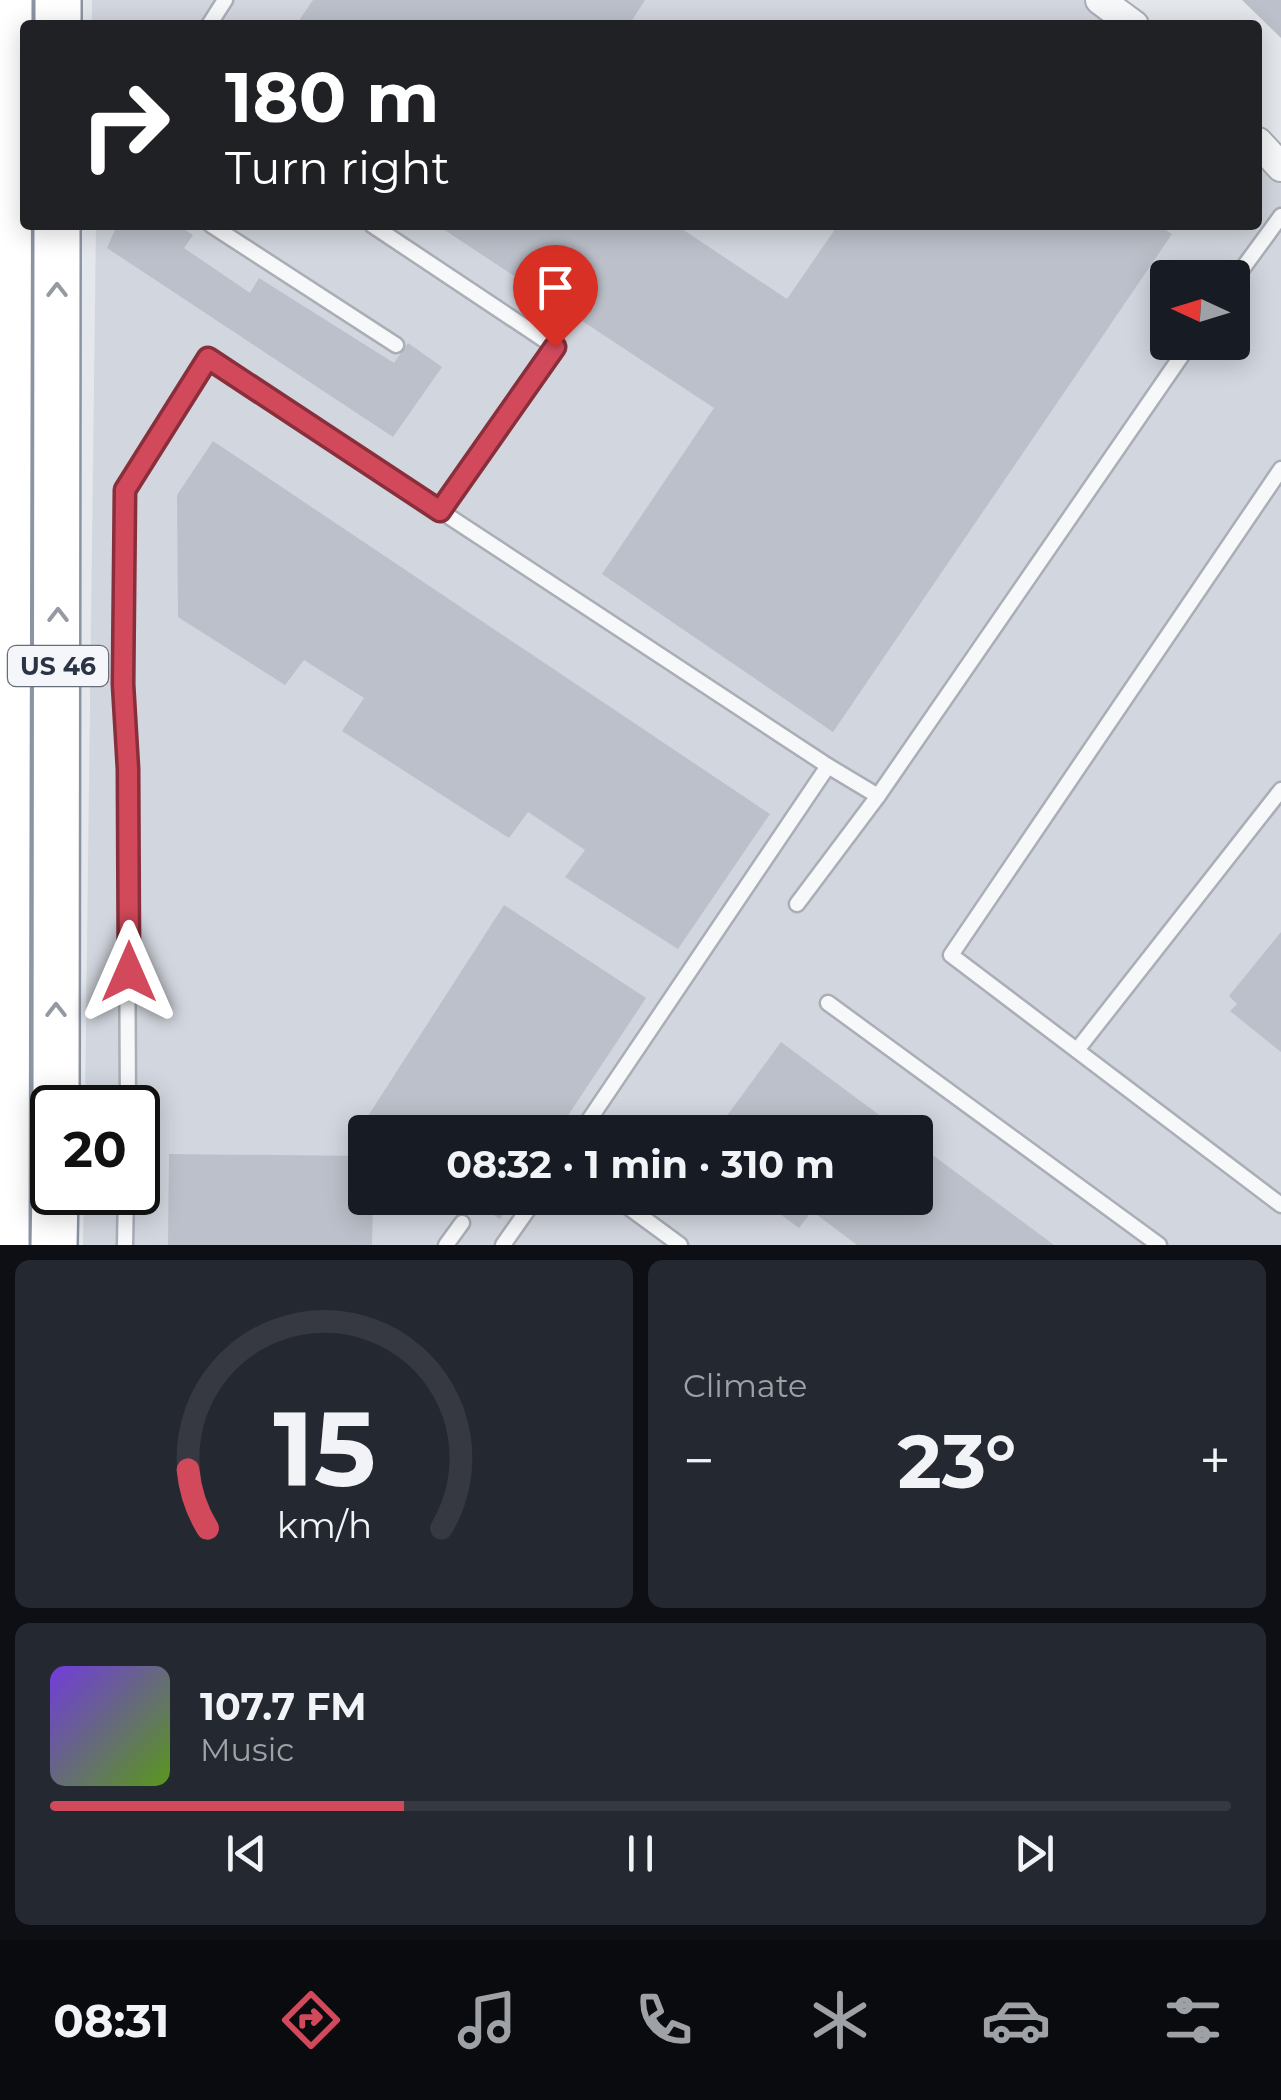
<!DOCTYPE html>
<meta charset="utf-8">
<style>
:root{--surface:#171b24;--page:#242831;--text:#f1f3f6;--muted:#9ea1a6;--line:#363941;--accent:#d1495b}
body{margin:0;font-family:Montserrat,sans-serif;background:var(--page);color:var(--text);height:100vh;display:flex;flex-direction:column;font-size:38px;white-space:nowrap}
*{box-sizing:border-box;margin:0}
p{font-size:32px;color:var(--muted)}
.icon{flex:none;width:55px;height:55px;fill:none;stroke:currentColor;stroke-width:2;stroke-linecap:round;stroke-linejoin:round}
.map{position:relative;height:1245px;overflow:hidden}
.details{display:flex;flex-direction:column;gap:15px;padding:15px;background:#0d0f14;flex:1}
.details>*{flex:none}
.guide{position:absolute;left:20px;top:20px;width:1242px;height:210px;border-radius:10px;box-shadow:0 5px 25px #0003;background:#202124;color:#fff;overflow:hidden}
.needle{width:65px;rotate:274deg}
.buttons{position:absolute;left:1150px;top:260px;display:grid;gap:20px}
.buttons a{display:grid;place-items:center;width:100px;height:100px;border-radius:10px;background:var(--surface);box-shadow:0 5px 25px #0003;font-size:50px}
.speed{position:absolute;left:30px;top:1085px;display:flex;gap:20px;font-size:50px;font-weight:700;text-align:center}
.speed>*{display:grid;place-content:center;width:130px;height:130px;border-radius:50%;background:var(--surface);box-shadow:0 5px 25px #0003;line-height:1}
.speed .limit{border:5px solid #111;border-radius:15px;background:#fff;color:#111}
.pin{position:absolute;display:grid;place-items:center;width:85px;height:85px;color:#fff;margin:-102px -42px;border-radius:50% 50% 50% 0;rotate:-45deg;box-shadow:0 0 10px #0007}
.pin .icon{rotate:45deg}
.me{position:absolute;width:110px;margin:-55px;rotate:0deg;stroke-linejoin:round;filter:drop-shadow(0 0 8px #0008)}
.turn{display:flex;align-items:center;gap:35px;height:210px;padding:0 40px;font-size:45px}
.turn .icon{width:130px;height:130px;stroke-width:2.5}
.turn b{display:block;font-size:70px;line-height:85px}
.big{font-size:75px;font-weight:700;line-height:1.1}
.details .widget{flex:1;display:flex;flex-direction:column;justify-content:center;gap:15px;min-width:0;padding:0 35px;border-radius:15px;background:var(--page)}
.details .dial{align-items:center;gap:0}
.dial svg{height:260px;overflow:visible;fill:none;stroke:var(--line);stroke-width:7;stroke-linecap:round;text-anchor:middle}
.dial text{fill:var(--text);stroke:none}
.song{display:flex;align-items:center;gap:30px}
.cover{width:120px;height:120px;border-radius:15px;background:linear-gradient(135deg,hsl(260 70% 55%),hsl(90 70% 35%))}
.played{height:10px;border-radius:5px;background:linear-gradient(90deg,var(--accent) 30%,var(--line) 30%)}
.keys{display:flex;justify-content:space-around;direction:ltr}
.heat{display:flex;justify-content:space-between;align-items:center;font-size:55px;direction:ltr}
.details .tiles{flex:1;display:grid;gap:15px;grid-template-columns:1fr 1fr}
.widget:last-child{grid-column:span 2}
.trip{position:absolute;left:348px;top:1115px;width:585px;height:100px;border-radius:10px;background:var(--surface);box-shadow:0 5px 25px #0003;font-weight:700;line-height:100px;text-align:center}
.menu{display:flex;height:160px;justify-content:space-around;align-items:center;background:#090b0e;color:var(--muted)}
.menu .icon{width:70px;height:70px}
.menu .selected{color:var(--accent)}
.menu b{font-size:45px;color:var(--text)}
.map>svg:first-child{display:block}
.built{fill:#d2d6de;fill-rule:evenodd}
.building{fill:#bbc0ca}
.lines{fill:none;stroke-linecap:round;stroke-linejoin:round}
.service-casing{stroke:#a9aeb7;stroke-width:19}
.minor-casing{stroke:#a9aeb7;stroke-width:32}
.trunk-casing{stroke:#8b94a3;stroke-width:50}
.service{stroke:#f7f8fa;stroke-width:14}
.minor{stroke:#f7f8fa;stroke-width:28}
.trunk{stroke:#fff;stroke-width:45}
.oneway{stroke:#959aa2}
.route-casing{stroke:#882f3b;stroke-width:25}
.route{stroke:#d1495b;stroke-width:18}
.labels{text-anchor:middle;stroke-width:8;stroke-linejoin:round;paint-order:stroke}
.shield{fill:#f4f6f9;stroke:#676e7b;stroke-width:2.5}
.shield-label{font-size:25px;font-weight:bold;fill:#2b3445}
</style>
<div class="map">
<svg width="1281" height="1245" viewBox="0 0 1281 1245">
<rect width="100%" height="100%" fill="#e4e7ec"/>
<g class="built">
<polygon points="92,0 1102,0 1135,25 92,25"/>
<path d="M1258,134l23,21v1090h-1198l1,-52 54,-1v-84l-53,-1 11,-882h1162zM1168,278h64v64h-64zM365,1132h550v66h-550z"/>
</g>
<g class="building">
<polygon points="313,0 645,0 629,25 296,25"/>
<polygon points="1242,0 1281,0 1281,38"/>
<polygon points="117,225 178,225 193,235 184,248 250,293 259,278 394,363 408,343 442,367 393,437 107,248"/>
<polygon points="437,225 676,225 787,299 838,225 1158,225 1172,234 833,732 602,574 714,408"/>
<polygon points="213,441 770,814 678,949 565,877 585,850 528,812 509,838 342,731 364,698 304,660 285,685 178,617 177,495"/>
<polygon points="504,905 646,998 557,1132 363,1132 359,1130"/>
<polygon points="1281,932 1281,1052 1230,1011 1237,1004 1229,996"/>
<polygon points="781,1042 902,1132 715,1132"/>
<polygon points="915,1142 1054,1245 857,1245 812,1211 799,1228 758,1198 915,1198"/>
<polygon points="169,1154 365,1156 365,1198 373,1198 372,1245 168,1245"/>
<polygon points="465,1198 514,1198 500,1219"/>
</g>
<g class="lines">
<defs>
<g id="service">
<polyline points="209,25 225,0"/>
<polyline points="211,225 396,345"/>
<polyline points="372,225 555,347 441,511"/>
<polyline points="1232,283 1281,216"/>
<polyline points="1281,469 951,955 1281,1205"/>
<polyline points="797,904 878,796"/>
<polyline points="828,1003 1159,1245"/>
<polyline points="1077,1050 1281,790"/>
<polyline points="128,1108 125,491 208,358 828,766"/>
<polyline points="581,1132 828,766 878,796 1191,342"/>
<polyline points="616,1198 680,1245"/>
<polyline points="125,1245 126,1192"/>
<polyline points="446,1245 462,1223"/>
<polyline points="503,1245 536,1198"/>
</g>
<g id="minor">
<polyline points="1100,0 1134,25"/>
<polyline points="1258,142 1281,167"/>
</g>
<g id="trunk">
<polyline points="58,25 58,0"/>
<polyline points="56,1108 57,225"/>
<polyline points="6,1245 9,0"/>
<polyline points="54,1245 55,1192"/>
</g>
</defs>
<use href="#service" class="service-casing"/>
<use href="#minor" class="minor-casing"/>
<use href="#trunk" class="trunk-casing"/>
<use href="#service" class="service"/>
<use href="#minor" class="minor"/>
<use href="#trunk" class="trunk"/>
</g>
<defs><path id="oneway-chevron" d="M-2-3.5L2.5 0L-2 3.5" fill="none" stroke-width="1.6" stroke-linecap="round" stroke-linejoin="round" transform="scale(2.5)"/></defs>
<g class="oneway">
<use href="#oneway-chevron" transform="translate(57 290) rotate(-90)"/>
<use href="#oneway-chevron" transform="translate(58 615) rotate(-90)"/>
<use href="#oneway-chevron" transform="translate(56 1010) rotate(-90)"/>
</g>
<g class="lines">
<defs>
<polyline id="route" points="129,972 128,769 123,684 125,490 208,358 440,511 555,347"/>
</defs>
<use href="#route" class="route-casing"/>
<use href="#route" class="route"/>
</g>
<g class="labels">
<rect class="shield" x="8" y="646" width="100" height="40" rx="8"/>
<g class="shield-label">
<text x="58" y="675">US 46</text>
</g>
</g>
</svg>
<div class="buttons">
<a><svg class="needle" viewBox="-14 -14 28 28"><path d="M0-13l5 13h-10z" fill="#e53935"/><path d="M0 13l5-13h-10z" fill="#9ea1a6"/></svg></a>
</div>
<div class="speed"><div class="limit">20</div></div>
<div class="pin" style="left:555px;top:347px;background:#d93025"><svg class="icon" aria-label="arrive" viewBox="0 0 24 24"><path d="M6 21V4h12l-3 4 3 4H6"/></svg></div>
<svg class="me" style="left:129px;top:972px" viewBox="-20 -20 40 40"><path d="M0-17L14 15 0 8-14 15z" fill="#d1495b" stroke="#fff" stroke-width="4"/></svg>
<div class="trip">08:32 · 1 min · 310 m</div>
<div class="guide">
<div class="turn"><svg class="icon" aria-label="right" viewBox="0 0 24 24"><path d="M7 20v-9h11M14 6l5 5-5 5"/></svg><div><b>180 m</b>Turn right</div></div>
</div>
</div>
<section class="details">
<div class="tiles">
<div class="widget dial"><svg viewBox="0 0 100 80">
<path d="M14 69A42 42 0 1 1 86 69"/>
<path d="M14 69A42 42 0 0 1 8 51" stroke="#d1495b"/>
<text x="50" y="56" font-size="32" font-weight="700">15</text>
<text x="50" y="72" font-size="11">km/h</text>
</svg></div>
<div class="widget"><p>Climate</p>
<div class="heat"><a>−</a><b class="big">23°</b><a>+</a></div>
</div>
<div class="widget">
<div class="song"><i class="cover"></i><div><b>107.7 FM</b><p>Music</p></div></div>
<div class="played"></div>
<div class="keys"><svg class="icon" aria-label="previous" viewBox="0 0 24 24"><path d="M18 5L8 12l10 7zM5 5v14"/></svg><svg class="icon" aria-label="pause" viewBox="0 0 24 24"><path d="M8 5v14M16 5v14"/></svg><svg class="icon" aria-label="next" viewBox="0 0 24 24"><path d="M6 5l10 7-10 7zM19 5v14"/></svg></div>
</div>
</div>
</section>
<nav class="menu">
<b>08:31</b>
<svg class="icon selected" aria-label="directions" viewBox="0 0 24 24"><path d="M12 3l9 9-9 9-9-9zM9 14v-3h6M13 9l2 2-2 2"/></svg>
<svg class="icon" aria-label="music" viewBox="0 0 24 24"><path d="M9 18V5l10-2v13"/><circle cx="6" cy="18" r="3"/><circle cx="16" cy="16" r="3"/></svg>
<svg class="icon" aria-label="phone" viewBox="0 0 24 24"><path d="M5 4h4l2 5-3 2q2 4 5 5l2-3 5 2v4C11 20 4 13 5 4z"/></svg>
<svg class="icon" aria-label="climate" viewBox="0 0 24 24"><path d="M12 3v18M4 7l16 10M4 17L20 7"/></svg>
<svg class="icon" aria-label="car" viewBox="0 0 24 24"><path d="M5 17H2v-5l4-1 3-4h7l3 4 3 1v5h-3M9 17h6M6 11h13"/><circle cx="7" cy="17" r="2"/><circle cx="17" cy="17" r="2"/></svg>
<svg class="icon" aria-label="filters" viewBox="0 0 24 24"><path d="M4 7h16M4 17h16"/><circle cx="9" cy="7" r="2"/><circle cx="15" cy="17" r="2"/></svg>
</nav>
